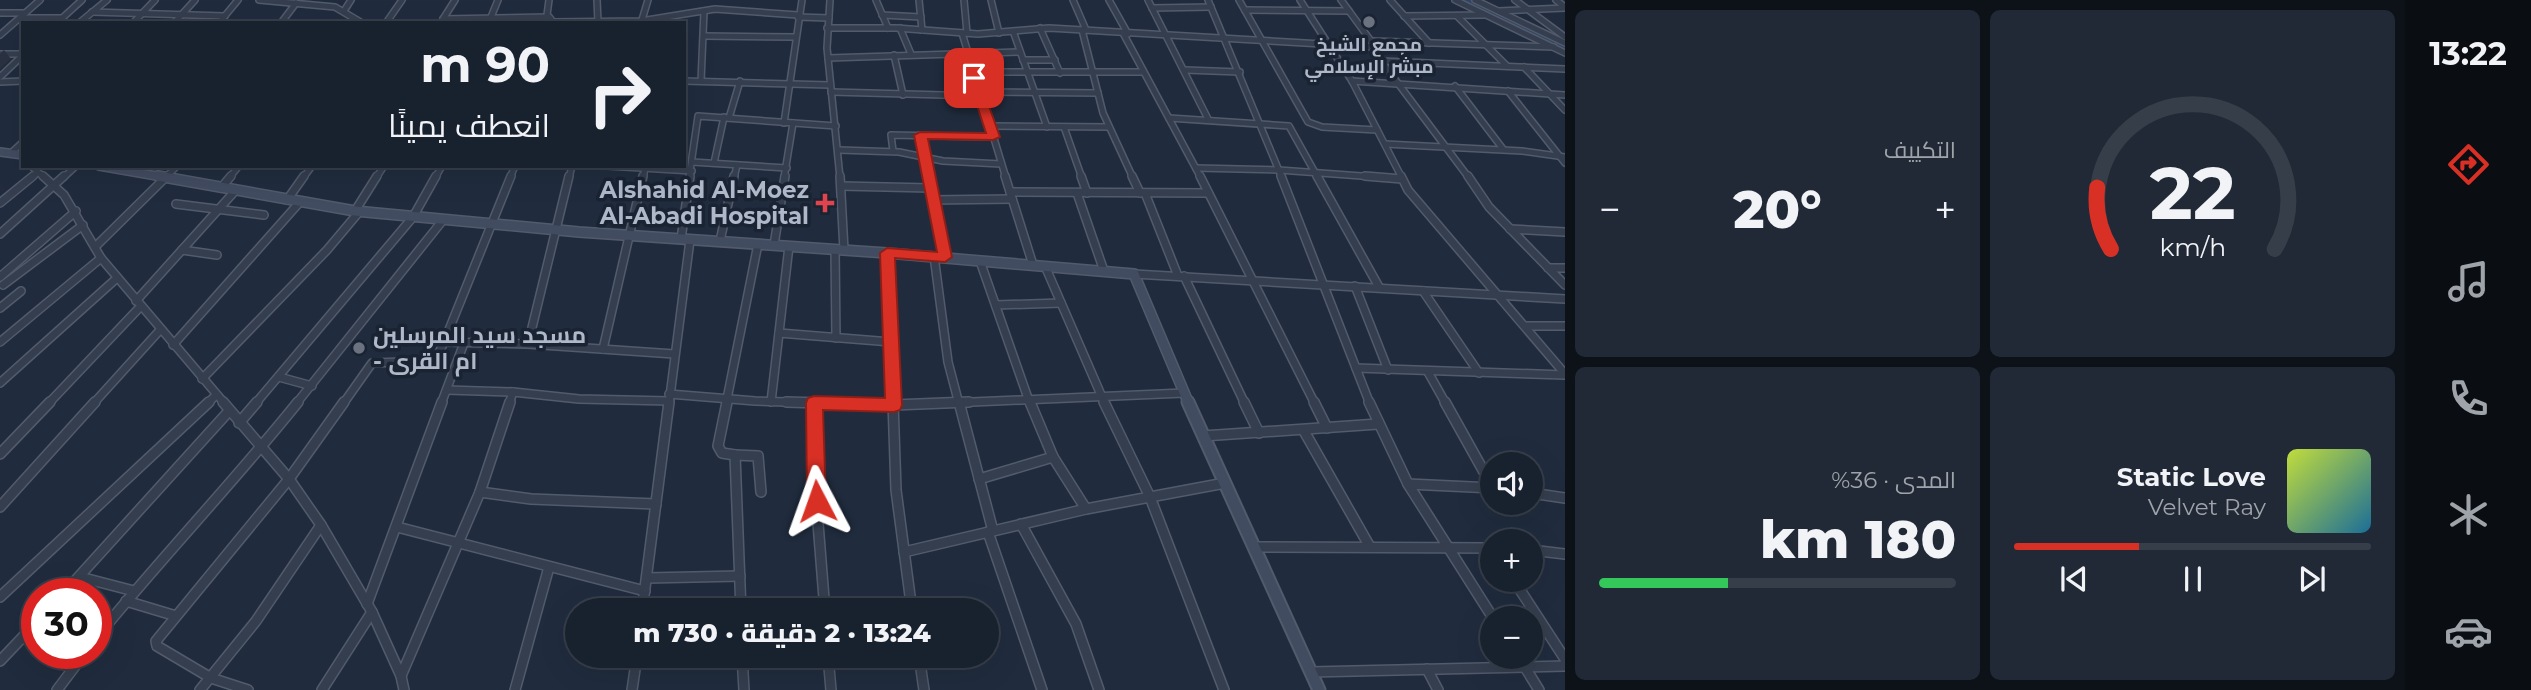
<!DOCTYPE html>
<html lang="ar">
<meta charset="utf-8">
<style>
:root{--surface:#18212e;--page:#212936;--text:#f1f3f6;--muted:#9fa3aa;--line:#363e4a;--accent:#d93025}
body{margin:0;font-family:Montserrat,Cairo,sans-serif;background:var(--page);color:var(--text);direction:rtl;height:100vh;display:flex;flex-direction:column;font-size:26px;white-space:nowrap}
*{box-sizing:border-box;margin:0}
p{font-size:23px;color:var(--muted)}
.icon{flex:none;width:38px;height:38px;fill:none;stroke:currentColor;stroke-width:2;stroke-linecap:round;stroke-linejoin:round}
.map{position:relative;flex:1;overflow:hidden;direction:ltr}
.details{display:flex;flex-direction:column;gap:10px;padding:10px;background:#0d1219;width:840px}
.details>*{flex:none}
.guide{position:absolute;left:21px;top:21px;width:665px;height:147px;border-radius:0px;box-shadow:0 7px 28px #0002,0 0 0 2px var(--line);direction:rtl;background:#18212e;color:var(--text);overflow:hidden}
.tools{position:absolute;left:1480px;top:452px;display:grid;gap:14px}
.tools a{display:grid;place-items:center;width:63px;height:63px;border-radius:50%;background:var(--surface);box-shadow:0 7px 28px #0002,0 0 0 2px var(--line);font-size:35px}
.speed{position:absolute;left:21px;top:578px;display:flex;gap:14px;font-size:35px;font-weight:700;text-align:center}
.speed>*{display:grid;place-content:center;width:91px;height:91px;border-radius:50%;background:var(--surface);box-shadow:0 7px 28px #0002,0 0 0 2px var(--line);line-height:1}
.speed .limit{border:10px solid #d22;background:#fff;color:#111}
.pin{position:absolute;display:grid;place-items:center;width:60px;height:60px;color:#fff;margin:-30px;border-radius:14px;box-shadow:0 4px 10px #0006}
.me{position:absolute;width:77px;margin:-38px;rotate:356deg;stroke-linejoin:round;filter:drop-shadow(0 0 5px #0008)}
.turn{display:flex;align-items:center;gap:24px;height:147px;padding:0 21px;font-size:32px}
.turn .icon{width:91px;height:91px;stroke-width:2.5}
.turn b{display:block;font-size:49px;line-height:60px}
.big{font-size:52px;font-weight:800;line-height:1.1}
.details .card{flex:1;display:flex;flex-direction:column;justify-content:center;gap:10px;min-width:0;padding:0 24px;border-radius:10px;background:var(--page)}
.details .dial{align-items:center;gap:0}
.dial svg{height:182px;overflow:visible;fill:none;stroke:var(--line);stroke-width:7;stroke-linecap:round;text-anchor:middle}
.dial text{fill:var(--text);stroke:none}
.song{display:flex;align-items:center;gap:21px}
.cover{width:84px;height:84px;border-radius:10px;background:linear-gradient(135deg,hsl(70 70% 55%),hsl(200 70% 35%))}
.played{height:7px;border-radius:4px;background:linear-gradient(90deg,var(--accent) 35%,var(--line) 35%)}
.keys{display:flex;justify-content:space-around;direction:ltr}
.heat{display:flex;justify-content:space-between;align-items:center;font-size:38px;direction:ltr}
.charge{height:10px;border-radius:5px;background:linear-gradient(90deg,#34c759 36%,var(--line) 0)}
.details .tiles{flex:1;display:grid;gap:10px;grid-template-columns:repeat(2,1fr)}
.trip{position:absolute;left:565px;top:598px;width:434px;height:70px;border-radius:35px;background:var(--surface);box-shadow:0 7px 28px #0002,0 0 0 2px var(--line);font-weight:800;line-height:70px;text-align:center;direction:rtl}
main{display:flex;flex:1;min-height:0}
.tab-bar{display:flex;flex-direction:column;width:126px;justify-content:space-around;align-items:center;background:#0a0d12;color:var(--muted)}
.tab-bar .icon{width:49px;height:49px}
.tab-bar .active{color:var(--accent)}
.tab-bar b{font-size:32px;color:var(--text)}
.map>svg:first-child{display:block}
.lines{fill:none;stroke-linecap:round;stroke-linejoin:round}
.canal{stroke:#304465;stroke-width:6}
.street-far2-casing{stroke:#525b6c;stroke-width:8}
.street-far1-casing{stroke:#525b6c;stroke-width:10}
.street-casing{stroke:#525b6c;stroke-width:12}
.secondary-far2-casing{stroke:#525b6c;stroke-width:10}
.secondary-far1-casing{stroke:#525b6c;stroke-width:12}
.secondary-casing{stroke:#525b6c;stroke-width:15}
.street-far2{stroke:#343e4e;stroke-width:5}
.street-far1{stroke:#343e4e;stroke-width:7}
.street{stroke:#343e4e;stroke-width:9}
.secondary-far2{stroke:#424c61;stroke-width:7}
.secondary-far1{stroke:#424c61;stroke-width:9}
.secondary{stroke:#424c61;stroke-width:11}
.shaded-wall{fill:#2a3242}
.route{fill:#d93025;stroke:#8d1f18;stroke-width:2}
.worship-dot{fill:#6b7280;stroke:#192332;stroke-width:2.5}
.health-dot{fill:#e0444e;stroke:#192332;stroke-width:2.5}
.labels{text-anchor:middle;stroke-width:7;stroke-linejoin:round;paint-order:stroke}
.far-poi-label{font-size:19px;font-weight:bold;fill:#afb8c9;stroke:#192332}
.poi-label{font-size:23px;font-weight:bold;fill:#afb8c9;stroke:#192332;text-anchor:end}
</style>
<main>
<nav class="tab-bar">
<b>13:22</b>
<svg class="icon active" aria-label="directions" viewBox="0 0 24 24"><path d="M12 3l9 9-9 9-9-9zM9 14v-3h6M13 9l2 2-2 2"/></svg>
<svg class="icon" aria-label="music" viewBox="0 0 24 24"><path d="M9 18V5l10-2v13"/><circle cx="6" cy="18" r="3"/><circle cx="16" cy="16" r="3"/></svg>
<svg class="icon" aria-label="phone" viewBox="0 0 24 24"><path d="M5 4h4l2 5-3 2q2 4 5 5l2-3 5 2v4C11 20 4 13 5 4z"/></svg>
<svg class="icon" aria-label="climate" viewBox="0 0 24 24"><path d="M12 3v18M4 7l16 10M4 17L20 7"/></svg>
<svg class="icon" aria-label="car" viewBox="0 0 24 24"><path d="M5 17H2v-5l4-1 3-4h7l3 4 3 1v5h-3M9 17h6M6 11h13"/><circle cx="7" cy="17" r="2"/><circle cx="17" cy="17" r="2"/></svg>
</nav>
<section class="details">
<div class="tiles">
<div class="card dial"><svg viewBox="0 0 100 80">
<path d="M14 69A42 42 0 1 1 86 69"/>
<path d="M14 69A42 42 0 0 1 8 42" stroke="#d93025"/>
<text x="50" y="56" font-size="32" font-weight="700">22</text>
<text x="50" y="72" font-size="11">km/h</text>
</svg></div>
<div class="card"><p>التكييف</p>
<div class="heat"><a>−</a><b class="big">20°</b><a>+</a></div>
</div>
<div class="card">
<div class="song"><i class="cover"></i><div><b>Static Love</b><p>Velvet Ray</p></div></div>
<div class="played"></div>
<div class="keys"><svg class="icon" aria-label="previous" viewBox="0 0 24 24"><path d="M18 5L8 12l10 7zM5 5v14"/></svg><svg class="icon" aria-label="pause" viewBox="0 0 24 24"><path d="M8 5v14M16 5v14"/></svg><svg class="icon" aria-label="next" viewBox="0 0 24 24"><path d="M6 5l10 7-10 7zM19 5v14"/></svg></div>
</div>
<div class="card"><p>المدى · 36%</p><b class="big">180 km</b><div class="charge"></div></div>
</div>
</section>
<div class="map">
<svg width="1565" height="690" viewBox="0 0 1565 690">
<rect width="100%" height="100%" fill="#202c3e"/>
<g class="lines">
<polyline class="canal" points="1467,0 1565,47"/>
<defs>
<g id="street-far2">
<polyline points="259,0 335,7 362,23"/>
<polyline points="549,0 547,15 551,19"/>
<polyline points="597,0 598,22"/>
<polyline points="830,0 827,48 840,178"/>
<polyline points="876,0 888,28"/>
<polyline points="919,0 922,30"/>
<polyline points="964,0 967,33"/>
<polyline points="991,0 999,33"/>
<polyline points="1073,0 1086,30"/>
<polyline points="1109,0 1128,34"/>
<polyline points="1148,0 1208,119"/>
<polyline points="1208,0 1282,178"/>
<polyline points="1239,0 1308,122 1322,127 1377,130"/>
<polyline points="1300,0 1352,81 1402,178"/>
<polyline points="1341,0 1371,41 1385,66 1469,178"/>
<polyline points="1390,0 1429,43"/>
<polyline points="1455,0 1565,53"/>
<polyline points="1475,0 1565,43"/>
<polyline points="1515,0 1565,37"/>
<polyline points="1556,0 1565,7"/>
<polyline points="1152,8 1211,7"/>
<polyline points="1245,10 1349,11"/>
<polyline points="344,11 351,0"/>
<polyline points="1499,11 1565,8"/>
<polyline points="92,12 225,16"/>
<polyline points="0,13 25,13"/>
<polyline points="882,15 921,17"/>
<polyline points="1404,16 1484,15"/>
<polyline points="1457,16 1507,66"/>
<polyline points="798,17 829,18"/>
<polyline points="20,18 61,18"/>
<polyline points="443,19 549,17"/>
<polyline points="443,19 455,0"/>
<polyline points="59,21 82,0"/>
<polyline points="489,22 498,0"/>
<polyline points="553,22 641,21 715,9 798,15"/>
<polyline points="79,23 107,0"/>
<polyline points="133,23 155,0"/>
<polyline points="174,23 195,0"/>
<polyline points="219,23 238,0"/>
<polyline points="281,23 296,3"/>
<polyline points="386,23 402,0"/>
<polyline points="641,23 648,0"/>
<polyline points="827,28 896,28 978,34 1049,28 1374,47"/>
<polyline points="900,28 911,54"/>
<polyline points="1040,28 1060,73"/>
<polyline points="1082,30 1103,113 1133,178"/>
<polyline points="1013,31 1047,127"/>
<polyline points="962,33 1006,178"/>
<polyline points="1123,33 1201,178"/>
<polyline points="0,35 40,0"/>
<polyline points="704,36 795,37"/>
<polyline points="1371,41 1554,47"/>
<polyline points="0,54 23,54"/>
<polyline points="894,55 903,95"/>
<polyline points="828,58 1020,52"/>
<polyline points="1023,60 1055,60"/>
<polyline points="1382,61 1565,69"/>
<polyline points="1524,67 1565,110"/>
<polyline points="1185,70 1240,72"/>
<polyline points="972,72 1143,72"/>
<polyline points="0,77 23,55"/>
<polyline points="684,81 830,85"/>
<polyline points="701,81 704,11"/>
<polyline points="1352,81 1565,95"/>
<polyline points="0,82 23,81"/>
<polyline points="1455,86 1503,149"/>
<polyline points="1508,91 1565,163"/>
<polyline points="831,92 981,96"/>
<polyline points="979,92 1098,93"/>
<polyline points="729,118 740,81"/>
<polyline points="1169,118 1289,126 1318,178"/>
<polyline points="784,123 802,0"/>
<polyline points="990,126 1109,127"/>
<polyline points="1064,127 1082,178"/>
<polyline points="920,135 929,178"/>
<polyline points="1385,144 1522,151 1565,157"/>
<polyline points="839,150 899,152 943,161 1001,164"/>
<polyline points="893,151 891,135 993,137"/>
<polyline points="11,153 23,142"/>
<polyline points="692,162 787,168"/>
<polyline points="714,163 724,117"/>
<polyline points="31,166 45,178"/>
<polyline points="607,166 692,171"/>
<polyline points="1196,168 1279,170 1389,178"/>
<polyline points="31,178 36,174"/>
<polyline points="63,178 76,166"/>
<polyline points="165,178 177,166"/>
<polyline points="229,178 239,166"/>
<polyline points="303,178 312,166"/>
<polyline points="376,178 384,166"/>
<polyline points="435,178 442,166"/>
<polyline points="510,178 515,166"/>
<polyline points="569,178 572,166"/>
<polyline points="643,178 645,168"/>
<polyline points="689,178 698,116 836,126"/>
<polyline points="734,178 737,165"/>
<polyline points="784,178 793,123"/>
</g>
<g id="street-far1">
<polyline points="43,176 64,195 101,258 225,404"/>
<polyline points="511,176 444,342 528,344 674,354"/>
<polyline points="840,176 844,250"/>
<polyline points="928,176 945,257"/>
<polyline points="1005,176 1033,265"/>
<polyline points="1081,176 1087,193"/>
<polyline points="1132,176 1140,193"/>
<polyline points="1200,176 1315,404"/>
<polyline points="1281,176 1370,404"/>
<polyline points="1317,176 1379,287"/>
<polyline points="1365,176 1402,179"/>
<polyline points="1401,176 1408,190 1565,374"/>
<polyline points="1468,176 1489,207 1565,285"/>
<polyline points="841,186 930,188"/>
<polyline points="221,188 231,176"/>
<polyline points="1010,192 1208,193"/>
<polyline points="1077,193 1104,271"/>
<polyline points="1145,193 1178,276"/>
<polyline points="287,200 304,176"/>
<polyline points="932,200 1012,199"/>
<polyline points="0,203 33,176"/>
<polyline points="176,204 264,215"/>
<polyline points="355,211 377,176"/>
<polyline points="1510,229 1565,232"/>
<polyline points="0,234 64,176"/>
<polyline points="681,239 690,176"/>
<polyline points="720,241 734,176"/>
<polyline points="774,245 785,176"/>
<polyline points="95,247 167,176"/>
<polyline points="835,249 836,338"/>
<polyline points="182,250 217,255"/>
<polyline points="887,253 893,404"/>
<polyline points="934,256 948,362 959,404"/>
<polyline points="980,261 1030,404"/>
<polyline points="1045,266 1105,404"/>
<polyline points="1548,268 1565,268"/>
<polyline points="1134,274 1565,299"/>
<polyline points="1184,276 1245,404"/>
<polyline points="0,277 76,211"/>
<polyline points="3,285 83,225"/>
<polyline points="1355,286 1388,370"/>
<polyline points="1423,291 1479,373"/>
<polyline points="136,301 235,191"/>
<polyline points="996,305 1061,303"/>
<polyline points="0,308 21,291"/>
<polyline points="1525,326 1565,326"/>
<polyline points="779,333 891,342"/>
<polyline points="0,342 101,258"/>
<polyline points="528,344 569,176"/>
<polyline points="173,345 299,203"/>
<polyline points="603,349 643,176"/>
<polyline points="1356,368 1565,375"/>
<polyline points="1428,372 1446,404"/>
<polyline points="279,377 312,386"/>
<polyline points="202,379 327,250 359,212"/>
<polyline points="0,383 117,278"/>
<polyline points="447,390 513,392"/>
<polyline points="669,394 755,401 847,404"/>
<polyline points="771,402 789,246"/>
<polyline points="48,404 140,307"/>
<polyline points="93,404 160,330"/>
<polyline points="207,404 216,395"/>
<polyline points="255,404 413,217 436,176"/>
<polyline points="296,404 443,220"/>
<polyline points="343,404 372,363 435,361 444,342"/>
<polyline points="441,404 464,343"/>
<polyline points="509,404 513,392 579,399 669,401"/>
<polyline points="669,404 690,240"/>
<polyline points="726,404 758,244"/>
<polyline points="927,404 1184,393"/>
</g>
<g id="street">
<polyline points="223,402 289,479 321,525 372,612 401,676 404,690"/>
<polyline points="727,402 718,446 722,453 735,455 741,611"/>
<polyline points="786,402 894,405 969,402"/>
<polyline points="893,402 896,490 912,611"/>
<polyline points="959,402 993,531"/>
<polyline points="1030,402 1053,457 1086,509"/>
<polyline points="1104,402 1150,497 1224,690"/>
<polyline points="1244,402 1259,433"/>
<polyline points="1314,402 1327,428"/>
<polyline points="1369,402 1408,484 1493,618"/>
<polyline points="1445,402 1493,488"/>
<polyline points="814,403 814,473 825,611"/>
<polyline points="239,423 257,402"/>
<polyline points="1304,431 1370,547"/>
<polyline points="1203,436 1378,424"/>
<polyline points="0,454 50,402"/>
<polyline points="735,455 758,456 761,492"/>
<polyline points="979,479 1053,457"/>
<polyline points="1408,484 1493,488"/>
<polyline points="480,492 531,499 656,504"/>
<polyline points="1531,493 1565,498"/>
<polyline points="0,507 95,402"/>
<polyline points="1021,524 1076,624 1099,690"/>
<polyline points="397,527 645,591"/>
<polyline points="988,532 1042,690"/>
<polyline points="1255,547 1493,548"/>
<polyline points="1531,550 1565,554"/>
<polyline points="904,552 1086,509 1225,483"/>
<polyline points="80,577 134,591"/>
<polyline points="647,578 740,576"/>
<polyline points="1513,579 1565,659"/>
<polyline points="64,593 229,411"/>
<polyline points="0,597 209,402"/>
<polyline points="126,601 176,616"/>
<polyline points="367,604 442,402"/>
<polyline points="642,611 669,402"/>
<path d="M96,638c65,-80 137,-155 202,-236"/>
<polyline points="742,656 744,690"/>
<polyline points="828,656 831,690"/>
<polyline points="919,656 924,690"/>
<polyline points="1518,656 1539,690"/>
<polyline points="0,661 37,622"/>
<polyline points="1427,669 1438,690"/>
<polyline points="1311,672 1565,666"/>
<polyline points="401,676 480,492 510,402"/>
<polyline points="57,690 85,653"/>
<polyline points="200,690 256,621 321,525"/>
<polyline points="248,690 211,678 157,646 156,641 289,479 344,402"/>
<polyline points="322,690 372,612"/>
<polyline points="515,690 549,567"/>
<polyline points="632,690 637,656"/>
</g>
<g id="secondary-far2">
<polyline points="0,152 23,155"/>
<polyline points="99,166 168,178"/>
</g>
<polyline id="secondary-far1" points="158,176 355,211 579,232 887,253 1134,274 1189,404"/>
<polyline id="secondary" points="1188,402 1319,690"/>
</defs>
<use href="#street-far2" class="street-far2-casing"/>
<use href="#street-far1" class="street-far1-casing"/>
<use href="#street" class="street-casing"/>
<use href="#secondary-far2" class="secondary-far2-casing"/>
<use href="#secondary-far1" class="secondary-far1-casing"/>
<use href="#secondary" class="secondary-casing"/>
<use href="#street-far2" class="street-far2"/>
<use href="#street-far1" class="street-far1"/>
<use href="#street" class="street"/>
<use href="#secondary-far2" class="secondary-far2"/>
<use href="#secondary-far1" class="secondary-far1"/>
<use href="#secondary" class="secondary"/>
</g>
<polygon class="shaded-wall" points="4,50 11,59 0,69 0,54"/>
<polygon class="route" points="974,74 979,78 1000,137 993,140 928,139 952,257 945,262 895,258 902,405 900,410 894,412 823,410 826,501 823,507 817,509 810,507 807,501 806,403 808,398 814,396 885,398 880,253 887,248 937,252 914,135 920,132 986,133 968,78"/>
<g class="worship-dot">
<circle cx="1369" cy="22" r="7"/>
<circle cx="359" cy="348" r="7"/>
</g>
<path class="health-dot" d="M821.5 192.5h7v7h7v7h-7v7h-7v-7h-7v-7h7z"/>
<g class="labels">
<g class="far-poi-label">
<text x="1369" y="51">مجمع الشيخ<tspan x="1369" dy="22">مبشر الإسلامي</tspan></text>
</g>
<g class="poi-label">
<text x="809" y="198">Alshahid Al-Moez<tspan x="809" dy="26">Al-Abadi Hospital</tspan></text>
<text x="373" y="343" text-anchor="start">مسجد سيد المرسلين<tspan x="373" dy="26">- ام القرى</tspan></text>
</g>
</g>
</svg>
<div class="tools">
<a><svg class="icon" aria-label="sound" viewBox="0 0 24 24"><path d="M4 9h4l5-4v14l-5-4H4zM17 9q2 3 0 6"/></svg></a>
<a>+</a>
<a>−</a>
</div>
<div class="speed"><div class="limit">30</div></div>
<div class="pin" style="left:974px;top:78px;background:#d93025"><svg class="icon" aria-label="arrive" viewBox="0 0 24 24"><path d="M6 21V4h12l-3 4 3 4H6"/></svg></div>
<svg class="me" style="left:817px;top:501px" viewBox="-20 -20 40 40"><path d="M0-17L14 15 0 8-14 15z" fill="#d93025" stroke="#fff" stroke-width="4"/></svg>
<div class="trip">13:24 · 2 دقيقة · 730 m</div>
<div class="guide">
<div class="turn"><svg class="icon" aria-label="right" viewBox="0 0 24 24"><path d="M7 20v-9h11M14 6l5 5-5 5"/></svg><div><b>90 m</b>انعطف يمينًا</div></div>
</div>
</div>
</main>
